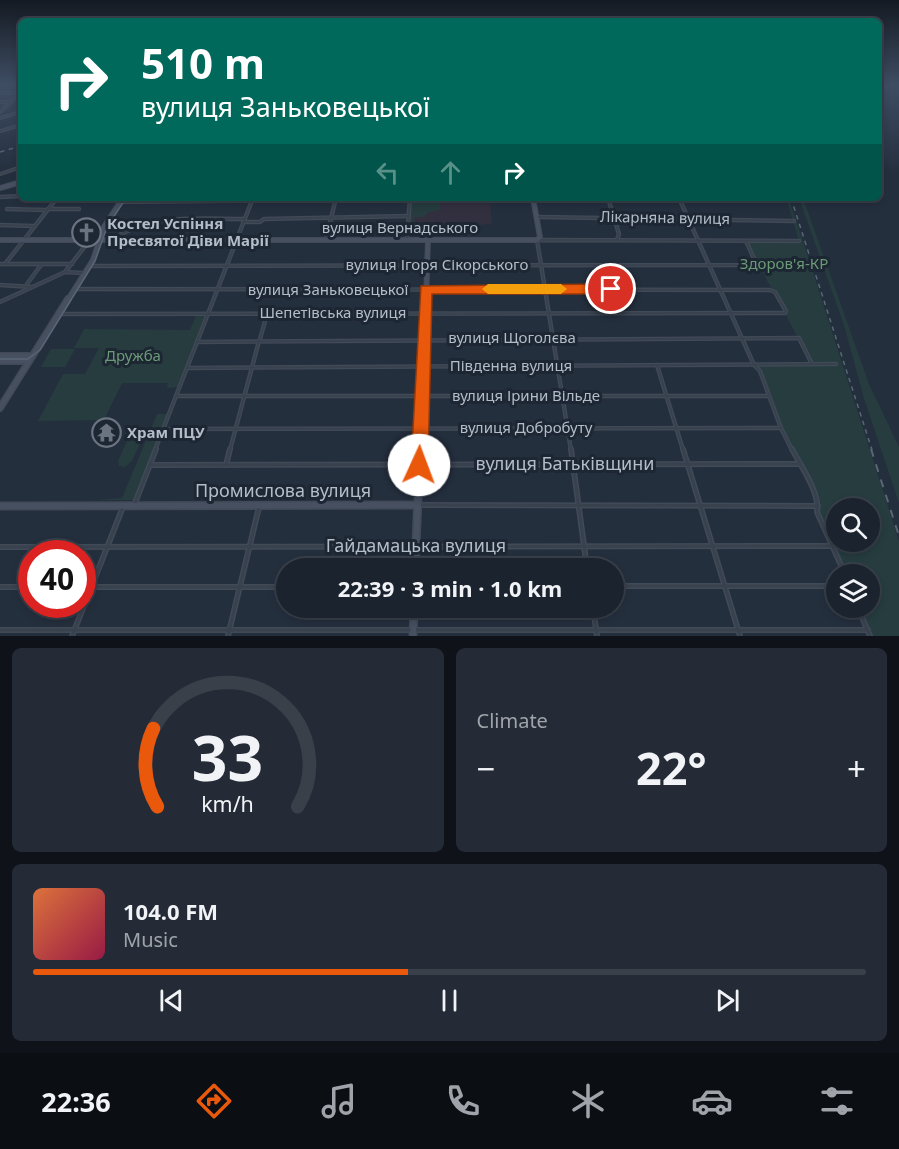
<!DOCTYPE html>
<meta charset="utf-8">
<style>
:root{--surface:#1b232e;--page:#242b36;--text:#f1f3f6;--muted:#a0a4aa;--line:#39404a;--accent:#ea580c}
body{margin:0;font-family:"Noto Sans",sans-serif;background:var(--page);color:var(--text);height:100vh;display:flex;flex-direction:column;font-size:22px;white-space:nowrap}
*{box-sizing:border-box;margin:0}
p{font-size:20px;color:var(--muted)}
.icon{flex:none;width:33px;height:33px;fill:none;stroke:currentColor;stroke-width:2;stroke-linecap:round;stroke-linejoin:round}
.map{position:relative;height:636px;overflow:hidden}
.side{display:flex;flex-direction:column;gap:12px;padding:12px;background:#0f1319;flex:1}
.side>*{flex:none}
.guide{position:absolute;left:18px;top:18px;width:864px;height:183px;border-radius:9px;box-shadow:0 3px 9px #0003,0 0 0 2px var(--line);background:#00695c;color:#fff;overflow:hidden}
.controls{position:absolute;left:826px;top:498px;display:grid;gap:12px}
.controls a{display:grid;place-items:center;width:54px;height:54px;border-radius:50%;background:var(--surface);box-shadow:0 3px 9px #0003,0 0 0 2px var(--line);font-size:30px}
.speed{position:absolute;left:18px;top:540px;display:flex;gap:12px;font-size:30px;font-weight:700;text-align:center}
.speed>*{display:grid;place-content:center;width:78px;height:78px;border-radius:50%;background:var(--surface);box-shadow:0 3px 9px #0003,0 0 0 2px var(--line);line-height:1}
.speed .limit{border:9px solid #d22;background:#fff;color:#111}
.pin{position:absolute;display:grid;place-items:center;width:51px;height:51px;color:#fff;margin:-26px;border:3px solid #fff;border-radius:50%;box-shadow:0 2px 6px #0007}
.me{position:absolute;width:66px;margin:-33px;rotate:2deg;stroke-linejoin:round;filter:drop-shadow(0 0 4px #0008)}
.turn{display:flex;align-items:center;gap:21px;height:126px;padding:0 24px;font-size:27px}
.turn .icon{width:78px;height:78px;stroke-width:2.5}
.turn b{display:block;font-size:42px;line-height:51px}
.lanes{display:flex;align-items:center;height:57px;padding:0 24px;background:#0003;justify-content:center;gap:30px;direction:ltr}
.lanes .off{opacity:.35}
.big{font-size:45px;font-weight:700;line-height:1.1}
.side .card{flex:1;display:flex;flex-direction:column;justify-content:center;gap:9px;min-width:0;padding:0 21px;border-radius:9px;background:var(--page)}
.side .dial{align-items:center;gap:0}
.dial svg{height:156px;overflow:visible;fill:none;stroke:var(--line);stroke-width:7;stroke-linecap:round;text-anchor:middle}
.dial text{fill:var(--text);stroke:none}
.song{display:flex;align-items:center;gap:18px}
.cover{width:72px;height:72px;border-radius:9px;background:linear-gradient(135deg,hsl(20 70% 55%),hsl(340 70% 35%))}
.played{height:6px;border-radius:3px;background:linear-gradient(90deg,var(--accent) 45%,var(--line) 45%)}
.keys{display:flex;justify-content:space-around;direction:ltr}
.heat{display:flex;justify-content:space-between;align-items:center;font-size:33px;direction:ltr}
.side .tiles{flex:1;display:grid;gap:12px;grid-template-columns:1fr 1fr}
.card:last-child{grid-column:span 2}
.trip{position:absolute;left:276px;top:558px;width:348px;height:60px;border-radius:30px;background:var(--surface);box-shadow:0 3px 9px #0003,0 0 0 2px var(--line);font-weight:700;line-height:60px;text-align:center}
.tab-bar{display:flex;height:96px;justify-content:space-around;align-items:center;background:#0b0e12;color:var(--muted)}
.tab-bar .icon{width:42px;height:42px}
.tab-bar .on{color:var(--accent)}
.tab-bar b{font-size:27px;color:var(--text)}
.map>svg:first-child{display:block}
.medical{fill:#32303f}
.green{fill:#263c3f;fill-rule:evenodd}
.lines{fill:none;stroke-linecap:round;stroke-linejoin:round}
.street-far2-casing{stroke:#414a57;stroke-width:4}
.street-far1-casing{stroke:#414a57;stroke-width:4.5}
.street-casing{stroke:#414a57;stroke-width:6}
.secondary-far2-casing{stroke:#414a57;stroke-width:6}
.secondary-far1-casing{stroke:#414a57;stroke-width:8}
.secondary-casing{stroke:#414a57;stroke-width:9}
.street-far2{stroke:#38414e;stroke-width:1.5}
.street-far1{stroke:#38414e;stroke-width:2}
.street{stroke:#38414e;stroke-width:3}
.secondary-far2{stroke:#465061;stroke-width:4}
.secondary-far1{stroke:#465061;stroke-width:5}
.secondary{stroke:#465061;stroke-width:6}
.tram{stroke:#5a6575;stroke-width:1.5}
.rail-far1{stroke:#5a6575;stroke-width:1.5;stroke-dasharray:4.5 4.5;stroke-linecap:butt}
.rail{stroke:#5a6575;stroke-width:2;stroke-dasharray:8 8;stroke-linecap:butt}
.route{fill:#ea580c;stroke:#983908;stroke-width:1.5}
.slow{fill:#f59e0b}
.labels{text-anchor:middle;stroke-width:6;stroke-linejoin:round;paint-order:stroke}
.street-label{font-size:15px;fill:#b4bcc9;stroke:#1d2633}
.poi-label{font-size:15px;font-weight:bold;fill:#b4bcc9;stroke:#1d2633;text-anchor:start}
.park-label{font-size:15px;fill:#6b9a76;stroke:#1d2633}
.near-street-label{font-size:18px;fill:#b4bcc9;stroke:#1d2633}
</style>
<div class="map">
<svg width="899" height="636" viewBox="0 0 899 636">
<rect width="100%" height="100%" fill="#242f3e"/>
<polygon class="medical" points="411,200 490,200 492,224 477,225 477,236 408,235"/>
<g class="green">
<polygon points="799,198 803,198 869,384 899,447 899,503 863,395 844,325"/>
<path d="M784,199l5,1 14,41 96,300v95h-29l-11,-28h11v-34h-25l-28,-63 4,-4 -38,-79 -25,-62 54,-2 -66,-123h53l-11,-37zM837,508h33v34h-33z"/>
<polygon points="411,200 440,200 440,210 427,213 424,217 414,217 411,232 408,232"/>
<polygon points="196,315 205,315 178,387 167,388 168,383 122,383 104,420 38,421 63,374 85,374 99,348 74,348 84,329 190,330"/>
<polygon points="51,349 75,349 65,367 41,367"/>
<polygon points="157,414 168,414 135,500 95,500 122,498"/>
<polygon points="135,437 141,441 132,461 125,467 119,466 118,461 127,441"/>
</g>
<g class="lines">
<defs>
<g id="street-far2">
<polyline points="0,84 21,84"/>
<polyline points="0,93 18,93"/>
<polyline points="0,102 11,102"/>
<polyline points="0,112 21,92"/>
<polyline points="0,118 21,112"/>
<polyline points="0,131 21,125"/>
<polyline points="0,174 21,167"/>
</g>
<g id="street-far1">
<polyline points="0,197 21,196"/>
<polyline points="608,198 619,234 617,240"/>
<polyline points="679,198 754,365 760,371 781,428 792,450"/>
<polyline points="121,202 484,198 784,200"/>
<polyline points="7,209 46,210"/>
<polyline points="48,209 79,209"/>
<polyline points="537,217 794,221"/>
<polyline points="243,222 260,222 264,219 409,216"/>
<polyline points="0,225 33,226"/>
<polyline points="326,239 336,198"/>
<path d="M111,240c41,-27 87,-21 133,-21"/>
<polyline points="407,240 410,198"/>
<polyline points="0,264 72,264"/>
<polyline points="5,264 57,198"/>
<polyline points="89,266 757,265 746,241"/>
<polyline points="65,272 83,273"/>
<polyline points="27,284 41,265"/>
<polyline points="0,285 32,287"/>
<polyline points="0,302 65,272 89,241"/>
<polyline points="59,314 785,313 786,311 775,292 770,290 76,289"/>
<polyline points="260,339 267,314"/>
<polyline points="197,342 799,338 812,364"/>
<polyline points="657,365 683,450"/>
<polyline points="187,368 836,364"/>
<polyline points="176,396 769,396"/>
<polyline points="163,429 781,428"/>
<polyline points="155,450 253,198"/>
<polyline points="230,450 259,341"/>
<polyline points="571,450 537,240 799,241"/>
</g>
<g id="street">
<polyline points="571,449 587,568"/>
<polyline points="683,449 740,636"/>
<path d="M792,449c9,18 28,43 25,63l28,62"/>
<polyline points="150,465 800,464"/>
<polyline points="226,465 230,449"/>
<polyline points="135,503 156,449"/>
<polyline points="419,505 818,506"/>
<polyline points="0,547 832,546"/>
<polyline points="614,586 837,586"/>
<polyline points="0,587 32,587"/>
<polyline points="82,587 286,587"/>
<polyline points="593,608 597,636"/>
<polyline points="858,608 870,636"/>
<polyline points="0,630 868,630"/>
<polyline points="72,636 123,507"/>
<polyline points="228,636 259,507"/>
</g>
<g id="secondary-far2">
<polyline points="0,188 21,182"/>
<polyline points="0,240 537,240 540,237 533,198"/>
<polyline points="67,301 93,260 104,227 123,198"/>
<polyline points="426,301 428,240"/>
</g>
<g id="secondary-far1">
<polyline points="0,356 32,356"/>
<polyline points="0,361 29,361"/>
<polyline points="0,408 68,299"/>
<polyline points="420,450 426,299"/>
</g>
<g id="secondary">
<polyline points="0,506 418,505"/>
<polyline points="415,568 420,449"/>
<polyline points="413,636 414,608"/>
</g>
</defs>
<use href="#street-far2" class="street-far2-casing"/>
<use href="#street-far1" class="street-far1-casing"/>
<use href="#street" class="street-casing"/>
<use href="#secondary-far2" class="secondary-far2-casing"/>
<use href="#secondary-far1" class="secondary-far1-casing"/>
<use href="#secondary" class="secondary-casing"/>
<use href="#street-far2" class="street-far2"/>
<use href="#street-far1" class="street-far1"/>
<use href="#street" class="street"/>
<use href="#secondary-far2" class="secondary-far2"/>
<use href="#secondary-far1" class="secondary-far1"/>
<use href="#secondary" class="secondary"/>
<polyline class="tram" points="0,359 28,359 40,350 95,261 107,227 126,198"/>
<g class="rail-far1">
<polyline points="0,152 21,146"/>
<polyline points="791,198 872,450"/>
</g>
<polyline class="rail" points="871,449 899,536"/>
</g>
<linearGradient id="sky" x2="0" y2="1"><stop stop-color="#141a22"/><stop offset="0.49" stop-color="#3f4d63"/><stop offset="1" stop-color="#3f4d63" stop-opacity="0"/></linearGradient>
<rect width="899" height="173" fill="url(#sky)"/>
<polygon class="route" points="611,284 618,289 611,294 432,294 428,465 425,470 419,473 413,470 411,465 421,286"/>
<polygon class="slow" points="488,284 561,284 567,289 561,294 488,294 482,289"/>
<defs>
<symbol id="church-ring" viewBox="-11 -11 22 22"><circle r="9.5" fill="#1d2633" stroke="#6b7280" stroke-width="1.5"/><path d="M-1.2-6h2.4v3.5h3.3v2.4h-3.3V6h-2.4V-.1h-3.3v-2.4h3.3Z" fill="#6b7280"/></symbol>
<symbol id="temple-ring" viewBox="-11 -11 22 22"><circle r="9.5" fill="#1d2633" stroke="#6b7280" stroke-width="1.5"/><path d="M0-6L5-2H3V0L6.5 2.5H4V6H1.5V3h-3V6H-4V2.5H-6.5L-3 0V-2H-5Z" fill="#6b7280"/></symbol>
</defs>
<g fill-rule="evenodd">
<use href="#church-ring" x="70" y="216" width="33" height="33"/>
<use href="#temple-ring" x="90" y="416" width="33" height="33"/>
</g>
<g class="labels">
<g class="street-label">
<text transform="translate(665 218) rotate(1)" y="5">Лікарняна вулиця</text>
<text x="400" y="233">вулиця Вернадського</text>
<text x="437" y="270">вулиця Ігоря Сікорського</text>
<text x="328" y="295">вулиця Заньковецької</text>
<text x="333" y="318">Шепетівська вулиця</text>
<text x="512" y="343">вулиця Щоголєва</text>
<text x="511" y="371">Південна вулиця</text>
<text x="526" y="401">вулиця Ірини Вільде</text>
<text x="526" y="433">вулиця Добробуту</text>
</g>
<g class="poi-label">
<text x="107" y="229">Костел Успіння<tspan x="107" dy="17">Пресвятої Діви Марії</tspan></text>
<text x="127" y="438">Храм ПЦУ</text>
</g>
<g class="park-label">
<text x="784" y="269">Здоров'я-КР</text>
<text x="133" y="361">Дружба</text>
</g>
<g class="near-street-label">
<text x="565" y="470">вулиця Батьківщини</text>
<text x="283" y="497">Промислова вулиця</text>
<text x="416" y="552">Гайдамацька вулиця</text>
</g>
</g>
</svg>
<div class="controls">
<a><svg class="icon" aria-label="search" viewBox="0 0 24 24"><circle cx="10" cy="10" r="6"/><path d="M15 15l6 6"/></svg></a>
<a><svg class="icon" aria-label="layers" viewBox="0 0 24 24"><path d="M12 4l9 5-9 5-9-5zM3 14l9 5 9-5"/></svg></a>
</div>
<div class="speed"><div class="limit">40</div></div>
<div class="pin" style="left:611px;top:289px;background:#d93025"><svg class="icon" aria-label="arrive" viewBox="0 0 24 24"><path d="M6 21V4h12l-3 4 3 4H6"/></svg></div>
<svg class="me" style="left:419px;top:465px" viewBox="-20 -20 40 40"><circle r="19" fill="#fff"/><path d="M0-13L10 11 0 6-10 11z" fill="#ea580c"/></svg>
<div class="trip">22:39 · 3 min · 1.0 km</div>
<div class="guide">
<div class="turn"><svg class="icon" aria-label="right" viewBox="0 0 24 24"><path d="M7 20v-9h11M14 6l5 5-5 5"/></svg><div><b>510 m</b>вулиця Заньковецької</div></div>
<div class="lanes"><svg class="icon off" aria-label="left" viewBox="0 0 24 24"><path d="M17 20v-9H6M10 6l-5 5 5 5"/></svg><svg class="icon off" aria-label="ahead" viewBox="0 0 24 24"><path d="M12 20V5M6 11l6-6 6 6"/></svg><svg class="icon" aria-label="right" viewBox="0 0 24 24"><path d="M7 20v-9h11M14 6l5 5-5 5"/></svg></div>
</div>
</div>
<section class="side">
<div class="tiles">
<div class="card dial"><svg viewBox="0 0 100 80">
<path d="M14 69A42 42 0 1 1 86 69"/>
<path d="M14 69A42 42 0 0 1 12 29" stroke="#ea580c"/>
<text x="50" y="56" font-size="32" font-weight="700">33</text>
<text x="50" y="72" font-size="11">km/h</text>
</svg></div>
<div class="card"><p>Climate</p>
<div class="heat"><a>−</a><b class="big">22°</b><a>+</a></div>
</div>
<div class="card">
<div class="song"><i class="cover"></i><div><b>104.0 FM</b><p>Music</p></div></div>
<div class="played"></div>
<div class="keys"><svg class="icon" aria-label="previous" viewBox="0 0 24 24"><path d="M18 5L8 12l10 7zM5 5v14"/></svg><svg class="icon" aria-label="pause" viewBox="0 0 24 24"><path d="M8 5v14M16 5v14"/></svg><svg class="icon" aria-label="next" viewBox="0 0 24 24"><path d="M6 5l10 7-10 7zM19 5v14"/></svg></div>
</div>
</div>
</section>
<nav class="tab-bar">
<b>22:36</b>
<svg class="icon on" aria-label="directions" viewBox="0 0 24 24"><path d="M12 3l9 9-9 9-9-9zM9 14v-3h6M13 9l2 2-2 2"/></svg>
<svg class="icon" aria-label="music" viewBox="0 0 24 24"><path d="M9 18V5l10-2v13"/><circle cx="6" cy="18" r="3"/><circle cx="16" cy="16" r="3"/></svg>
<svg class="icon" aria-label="phone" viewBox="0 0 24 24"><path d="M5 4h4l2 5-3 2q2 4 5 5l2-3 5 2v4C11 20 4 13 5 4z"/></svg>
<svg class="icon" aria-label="climate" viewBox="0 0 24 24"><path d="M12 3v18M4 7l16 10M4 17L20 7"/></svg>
<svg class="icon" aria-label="car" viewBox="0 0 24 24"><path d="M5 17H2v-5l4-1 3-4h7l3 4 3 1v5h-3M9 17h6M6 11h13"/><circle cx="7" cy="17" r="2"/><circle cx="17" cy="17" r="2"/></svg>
<svg class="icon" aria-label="filters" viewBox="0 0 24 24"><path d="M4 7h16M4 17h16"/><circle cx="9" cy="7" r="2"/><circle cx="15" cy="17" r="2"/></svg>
</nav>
